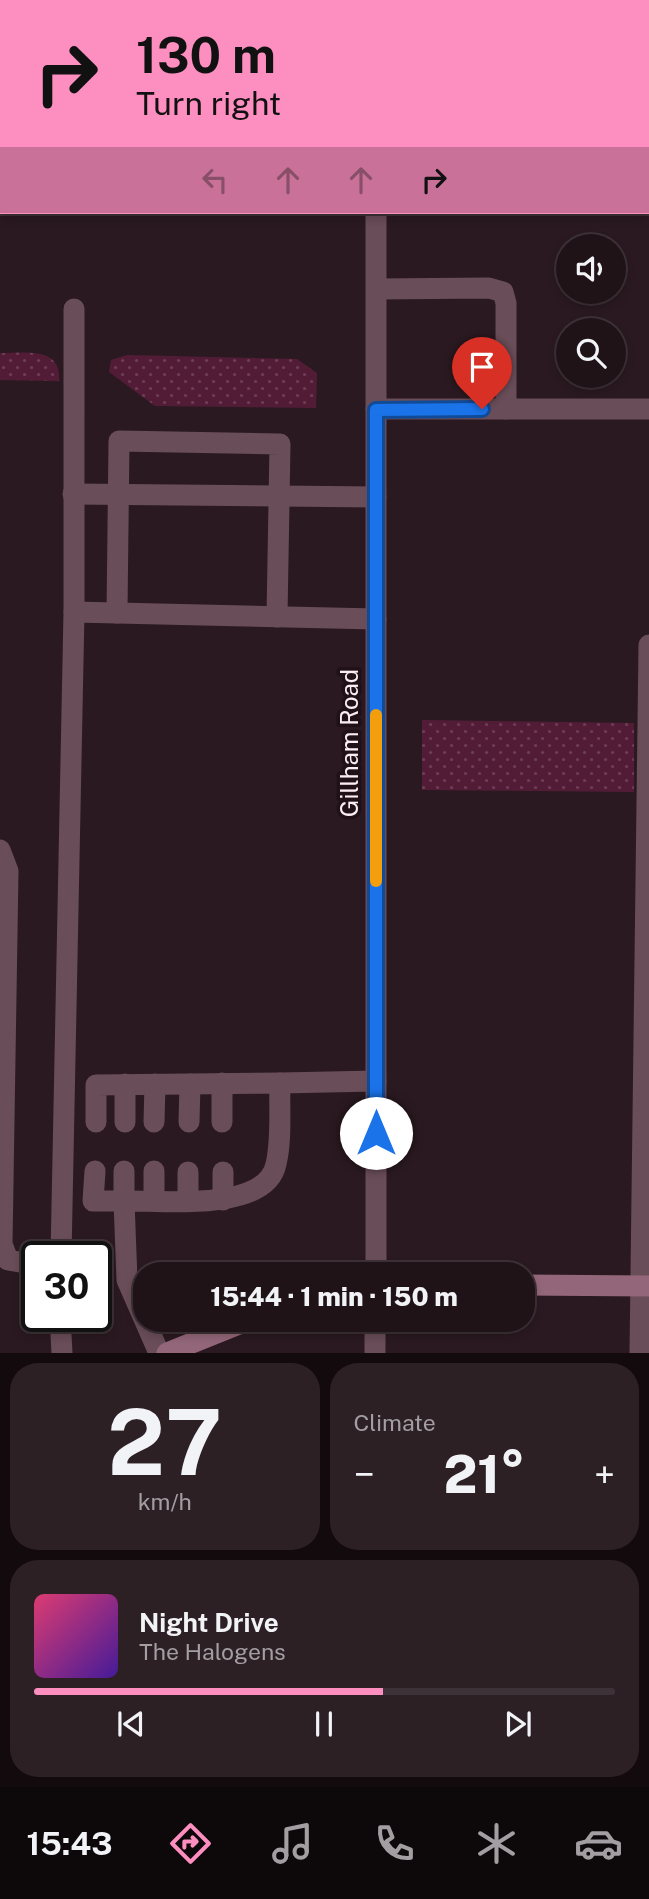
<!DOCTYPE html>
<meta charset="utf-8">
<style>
:root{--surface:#201318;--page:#2d2025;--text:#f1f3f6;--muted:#a29ea2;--line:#3d3237;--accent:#fd8ec0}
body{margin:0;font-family:"Public Sans",sans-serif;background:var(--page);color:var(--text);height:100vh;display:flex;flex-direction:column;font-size:26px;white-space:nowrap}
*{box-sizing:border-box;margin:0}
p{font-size:23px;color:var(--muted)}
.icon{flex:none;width:38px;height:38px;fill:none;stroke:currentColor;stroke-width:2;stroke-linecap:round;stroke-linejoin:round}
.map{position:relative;height:1353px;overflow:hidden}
.side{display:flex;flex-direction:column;gap:10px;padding:10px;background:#120a0d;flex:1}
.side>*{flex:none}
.hud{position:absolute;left:0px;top:0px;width:649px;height:214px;box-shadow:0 4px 10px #0003,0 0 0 2px var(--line);background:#fd8ec0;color:#111;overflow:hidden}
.fabs{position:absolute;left:556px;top:234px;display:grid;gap:14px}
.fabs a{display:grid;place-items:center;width:70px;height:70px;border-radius:50%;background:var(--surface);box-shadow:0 4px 10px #0003,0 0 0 2px var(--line);font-size:35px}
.speed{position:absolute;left:21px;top:1241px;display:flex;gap:14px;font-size:35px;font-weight:700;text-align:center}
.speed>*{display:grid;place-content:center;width:91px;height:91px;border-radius:50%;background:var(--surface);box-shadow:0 4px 10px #0003,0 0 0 2px var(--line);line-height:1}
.speed .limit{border:4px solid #111;border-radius:10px;background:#fff;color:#111}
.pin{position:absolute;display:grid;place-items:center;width:60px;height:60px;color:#fff;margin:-72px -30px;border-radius:50% 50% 50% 0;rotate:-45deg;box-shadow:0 0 7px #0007}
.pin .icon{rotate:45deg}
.me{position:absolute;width:77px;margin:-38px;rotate:0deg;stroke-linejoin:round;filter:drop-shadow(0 0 5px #0008)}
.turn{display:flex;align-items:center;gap:24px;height:147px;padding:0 21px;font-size:32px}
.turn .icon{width:91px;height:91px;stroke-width:2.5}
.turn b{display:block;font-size:49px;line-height:60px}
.lanes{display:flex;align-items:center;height:66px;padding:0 21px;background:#0003;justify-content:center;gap:35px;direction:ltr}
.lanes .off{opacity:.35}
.big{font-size:52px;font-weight:800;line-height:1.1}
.side .card{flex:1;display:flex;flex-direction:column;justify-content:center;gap:10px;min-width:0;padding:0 24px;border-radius:28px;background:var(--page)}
.side .dial{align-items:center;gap:0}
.dial b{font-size:91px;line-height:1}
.song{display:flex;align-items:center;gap:21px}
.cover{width:84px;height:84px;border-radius:10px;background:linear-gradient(135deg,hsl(340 70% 55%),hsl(260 70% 35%))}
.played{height:7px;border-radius:4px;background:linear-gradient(90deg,var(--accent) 60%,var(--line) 60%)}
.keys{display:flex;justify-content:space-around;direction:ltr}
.heat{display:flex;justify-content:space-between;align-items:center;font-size:38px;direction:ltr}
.side .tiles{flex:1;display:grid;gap:10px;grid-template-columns:1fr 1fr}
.card:last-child{grid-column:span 2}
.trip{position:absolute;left:133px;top:1262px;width:402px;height:70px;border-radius:28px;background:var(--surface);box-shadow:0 4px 10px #0003,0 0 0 2px var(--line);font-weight:800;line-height:70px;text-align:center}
.dock{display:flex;height:112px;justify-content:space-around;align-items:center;background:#0d080a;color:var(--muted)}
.dock .icon{width:49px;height:49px}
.dock .current{color:var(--accent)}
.dock b{font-size:32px;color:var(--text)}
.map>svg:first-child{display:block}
.grass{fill:url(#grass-dots)}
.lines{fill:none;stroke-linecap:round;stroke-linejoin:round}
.service{stroke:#694d58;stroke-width:21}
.minor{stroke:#694d58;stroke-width:21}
.secondary{stroke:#936779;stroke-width:21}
.route-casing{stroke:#114b97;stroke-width:18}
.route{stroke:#1a73e8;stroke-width:12}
.slow{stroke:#f59e0b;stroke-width:12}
.labels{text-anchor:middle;stroke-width:7;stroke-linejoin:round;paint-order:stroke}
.street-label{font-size:24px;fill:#faeef2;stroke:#201017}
</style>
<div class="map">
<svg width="649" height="1353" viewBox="0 0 649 1353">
<defs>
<pattern id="grass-dots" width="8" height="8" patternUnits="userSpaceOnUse" patternTransform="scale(1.75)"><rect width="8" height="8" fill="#521c37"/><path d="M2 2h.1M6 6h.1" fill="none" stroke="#6c3d54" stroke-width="1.8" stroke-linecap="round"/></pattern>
</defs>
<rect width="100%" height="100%" fill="#2a1920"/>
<g class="grass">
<path d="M0,353c25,0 62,-7 59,28l-59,-1z"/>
<polygon points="127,355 297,359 317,373 316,408 155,406 109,372 111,360"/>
<polygon points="422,720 634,723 634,792 422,790"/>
</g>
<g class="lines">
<g class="service">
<polyline points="377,289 489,288 503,292 506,303 506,409"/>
<polyline points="376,409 649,409"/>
<polyline points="73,494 376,497"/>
<polyline points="74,612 376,619"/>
<polyline points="117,613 119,441 280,444 277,617"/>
<polyline points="0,850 8,871 2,1244 8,1260 37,1265"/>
<polyline points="280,1083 376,1081"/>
<path d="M96,1122v-37l184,-2c-1,26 2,56 -4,81 -10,49 -115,36 -152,37l3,79 32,73"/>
<polyline points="125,1122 125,1084"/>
<polyline points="154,1122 155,1084"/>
<polyline points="189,1122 190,1084"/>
<polyline points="222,1122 222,1083"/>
<polyline points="95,1171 93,1201 124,1201 124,1171"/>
<polyline points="223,1172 223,1200"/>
<polyline points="154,1200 154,1171"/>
<polyline points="188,1200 188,1172"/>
<polyline points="61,1256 74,612 74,309"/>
<polyline points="60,1316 62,1353"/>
<polyline points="640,1353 649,645"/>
</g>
<g class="minor">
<polyline points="373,0 373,2"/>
<polyline points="376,1274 376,212"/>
<polyline points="375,1353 375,1320"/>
</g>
<g class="secondary">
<polyline points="0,111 2,111"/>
<polyline points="648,122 649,122"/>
<polyline points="523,1285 649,1286"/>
<polyline points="167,1353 249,1320"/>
</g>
</g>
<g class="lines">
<defs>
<polyline id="route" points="376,1133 376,410 482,409"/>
</defs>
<use href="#route" class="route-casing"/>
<use href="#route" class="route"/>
<polyline class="slow" points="376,881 376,715"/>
</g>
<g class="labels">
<g class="street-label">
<text transform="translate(350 743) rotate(-90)" y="8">Gillham Road</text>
</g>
</g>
</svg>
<div class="fabs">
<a><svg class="icon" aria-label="sound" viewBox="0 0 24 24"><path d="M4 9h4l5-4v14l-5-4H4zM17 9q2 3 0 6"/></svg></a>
<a><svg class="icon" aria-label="search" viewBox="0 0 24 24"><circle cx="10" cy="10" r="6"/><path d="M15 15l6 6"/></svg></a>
</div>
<div class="speed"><div class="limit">30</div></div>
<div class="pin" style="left:482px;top:409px;background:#d93025"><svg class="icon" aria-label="arrive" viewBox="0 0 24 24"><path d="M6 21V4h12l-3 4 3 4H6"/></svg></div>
<svg class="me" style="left:376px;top:1133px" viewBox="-20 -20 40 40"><circle r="19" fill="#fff"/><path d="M0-13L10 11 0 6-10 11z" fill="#1a73e8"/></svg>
<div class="trip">15:44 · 1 min · 150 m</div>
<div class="hud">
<div class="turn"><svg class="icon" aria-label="right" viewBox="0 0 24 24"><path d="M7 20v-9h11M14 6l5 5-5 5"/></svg><div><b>130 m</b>Turn right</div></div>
<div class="lanes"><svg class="icon off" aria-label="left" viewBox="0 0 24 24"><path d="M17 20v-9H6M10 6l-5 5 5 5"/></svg><svg class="icon off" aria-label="ahead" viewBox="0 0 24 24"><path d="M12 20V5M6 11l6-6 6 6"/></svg><svg class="icon off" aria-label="ahead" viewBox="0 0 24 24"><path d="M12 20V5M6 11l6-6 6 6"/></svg><svg class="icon" aria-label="right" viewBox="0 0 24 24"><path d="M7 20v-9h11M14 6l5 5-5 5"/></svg></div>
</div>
</div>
<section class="side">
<div class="tiles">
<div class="card dial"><b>27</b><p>km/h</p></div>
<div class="card"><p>Climate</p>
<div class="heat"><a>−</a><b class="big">21°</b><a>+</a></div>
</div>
<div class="card">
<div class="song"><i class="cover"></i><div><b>Night Drive</b><p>The Halogens</p></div></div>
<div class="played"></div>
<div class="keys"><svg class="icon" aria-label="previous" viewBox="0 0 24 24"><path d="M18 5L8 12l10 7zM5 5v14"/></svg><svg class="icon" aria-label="pause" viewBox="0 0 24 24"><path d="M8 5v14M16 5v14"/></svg><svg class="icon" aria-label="next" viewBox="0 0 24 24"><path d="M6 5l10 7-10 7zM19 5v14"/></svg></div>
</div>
</div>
</section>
<nav class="dock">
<b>15:43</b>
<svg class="icon current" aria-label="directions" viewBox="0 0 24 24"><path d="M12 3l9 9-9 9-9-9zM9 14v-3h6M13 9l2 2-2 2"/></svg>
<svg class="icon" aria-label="music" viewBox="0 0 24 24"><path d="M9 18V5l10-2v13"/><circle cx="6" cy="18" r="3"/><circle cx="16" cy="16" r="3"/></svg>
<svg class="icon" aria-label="phone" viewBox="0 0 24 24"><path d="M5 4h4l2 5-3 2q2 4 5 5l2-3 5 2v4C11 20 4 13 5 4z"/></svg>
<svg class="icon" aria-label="climate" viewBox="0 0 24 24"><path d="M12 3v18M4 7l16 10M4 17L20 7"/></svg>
<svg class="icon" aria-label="car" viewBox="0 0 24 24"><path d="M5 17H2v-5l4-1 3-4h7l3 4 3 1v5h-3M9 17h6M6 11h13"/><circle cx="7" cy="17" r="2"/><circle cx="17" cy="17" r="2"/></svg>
</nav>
